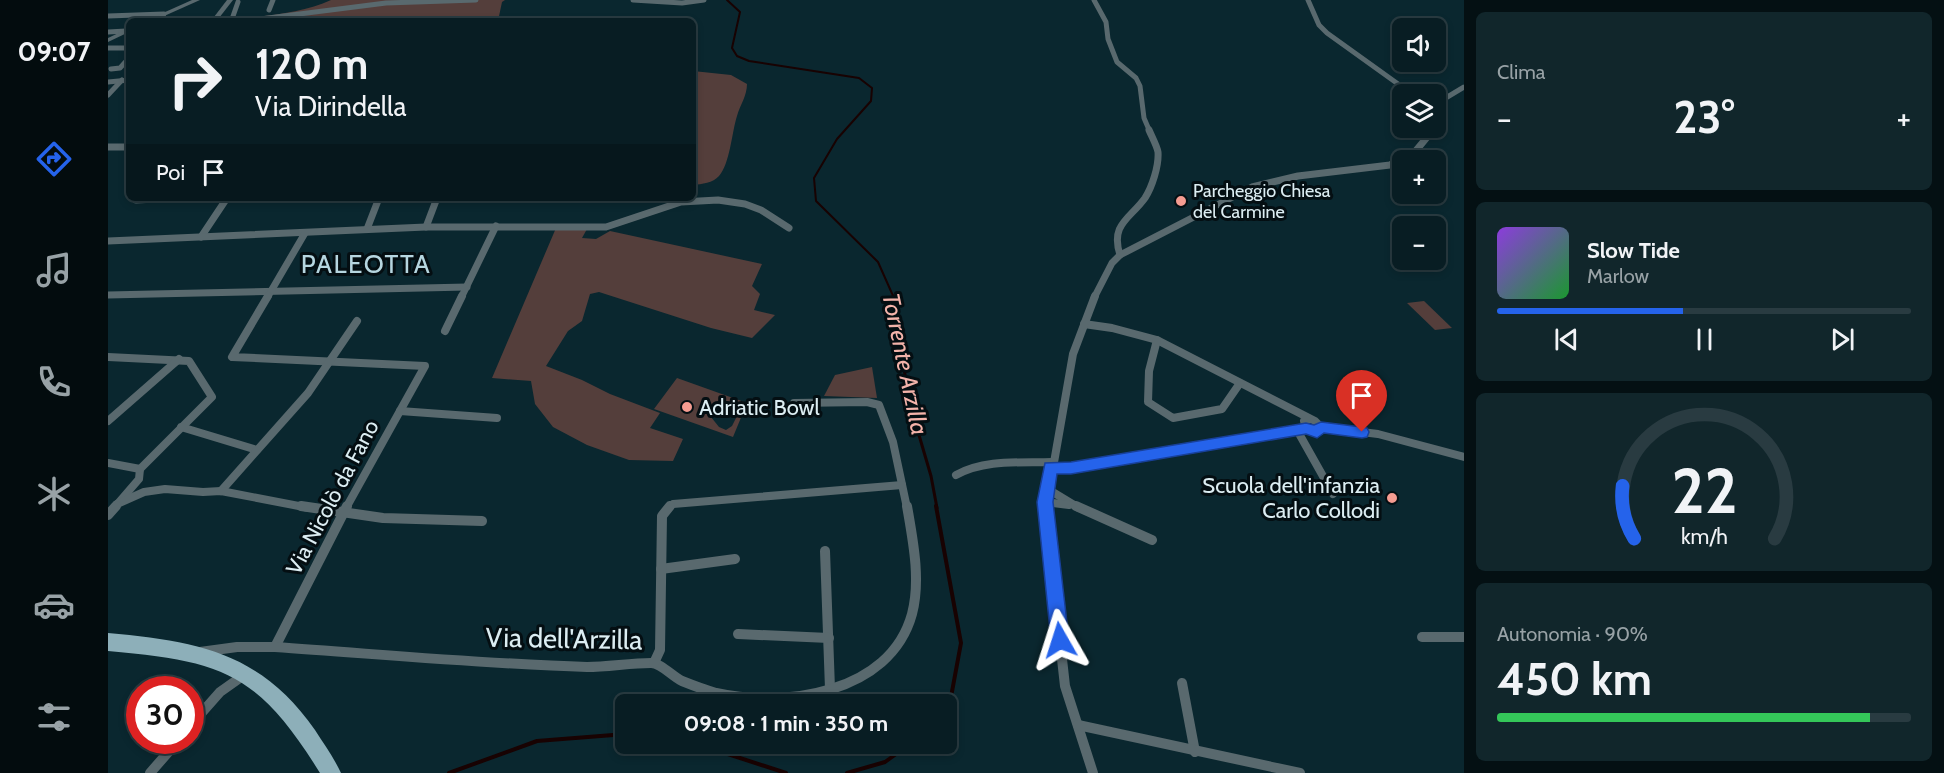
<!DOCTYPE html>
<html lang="it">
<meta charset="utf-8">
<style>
:root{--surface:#081d23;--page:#11262b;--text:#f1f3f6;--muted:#98a2a6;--line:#293b41;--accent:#2563eb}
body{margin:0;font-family:Cabin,sans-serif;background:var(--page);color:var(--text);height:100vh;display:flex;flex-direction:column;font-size:22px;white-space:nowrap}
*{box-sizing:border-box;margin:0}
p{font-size:20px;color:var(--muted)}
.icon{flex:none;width:33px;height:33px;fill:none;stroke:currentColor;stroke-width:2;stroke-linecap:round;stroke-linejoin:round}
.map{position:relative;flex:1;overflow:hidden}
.panel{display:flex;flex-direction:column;gap:12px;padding:12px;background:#041013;width:480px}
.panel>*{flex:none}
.guide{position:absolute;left:18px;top:18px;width:570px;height:183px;border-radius:9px;box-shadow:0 3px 9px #0003,0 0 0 2px var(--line);background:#081d23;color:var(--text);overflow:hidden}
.tools{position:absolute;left:1284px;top:18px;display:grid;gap:12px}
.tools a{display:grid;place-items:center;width:54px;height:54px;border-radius:9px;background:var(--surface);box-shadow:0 3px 9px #0003,0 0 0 2px var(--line);font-size:30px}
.speed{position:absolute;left:18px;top:676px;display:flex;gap:12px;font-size:30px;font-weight:700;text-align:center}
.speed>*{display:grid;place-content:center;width:78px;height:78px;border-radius:50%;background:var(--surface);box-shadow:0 3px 9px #0003,0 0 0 2px var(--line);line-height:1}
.speed .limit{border:9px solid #d22;background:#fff;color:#111}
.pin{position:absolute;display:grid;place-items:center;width:51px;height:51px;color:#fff;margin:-62px -26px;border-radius:50% 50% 50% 0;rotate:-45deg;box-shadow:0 0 6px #0007}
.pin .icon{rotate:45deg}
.me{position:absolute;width:66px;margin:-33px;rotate:354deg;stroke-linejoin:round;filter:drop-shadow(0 0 4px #0008)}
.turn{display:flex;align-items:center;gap:21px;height:126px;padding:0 30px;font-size:27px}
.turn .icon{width:78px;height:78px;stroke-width:2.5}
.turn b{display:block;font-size:42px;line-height:51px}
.then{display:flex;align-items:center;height:57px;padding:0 30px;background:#0003;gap:12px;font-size:22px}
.big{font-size:45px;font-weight:800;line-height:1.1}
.panel .widget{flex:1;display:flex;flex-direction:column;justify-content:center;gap:9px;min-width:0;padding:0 21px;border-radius:9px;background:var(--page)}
.panel .dial{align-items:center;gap:0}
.dial svg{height:156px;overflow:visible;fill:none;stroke:var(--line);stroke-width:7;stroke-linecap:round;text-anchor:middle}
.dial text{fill:var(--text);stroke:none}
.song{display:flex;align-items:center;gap:18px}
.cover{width:72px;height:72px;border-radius:9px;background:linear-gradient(135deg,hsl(270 70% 55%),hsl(130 70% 35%))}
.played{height:6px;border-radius:3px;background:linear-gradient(90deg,var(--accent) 45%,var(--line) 45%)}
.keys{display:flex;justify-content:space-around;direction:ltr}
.heat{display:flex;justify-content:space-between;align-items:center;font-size:33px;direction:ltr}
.charge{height:9px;border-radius:4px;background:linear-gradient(90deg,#34c759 90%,var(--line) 0)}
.trip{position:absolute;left:507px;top:694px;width:342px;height:60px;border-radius:9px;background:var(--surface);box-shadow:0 3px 9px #0003,0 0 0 2px var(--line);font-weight:800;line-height:60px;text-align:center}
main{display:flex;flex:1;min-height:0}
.menu{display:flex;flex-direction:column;width:108px;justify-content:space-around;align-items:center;background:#030c0e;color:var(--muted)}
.menu .icon{width:42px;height:42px}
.menu .active{color:var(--accent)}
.menu b{font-size:27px;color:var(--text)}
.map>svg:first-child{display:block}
.green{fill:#543e3b;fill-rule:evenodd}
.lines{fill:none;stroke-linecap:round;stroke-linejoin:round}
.stream-far2{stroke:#180202;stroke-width:2}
.stream-far1{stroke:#180202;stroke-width:3}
.stream{stroke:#180202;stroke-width:4}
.minor-far3{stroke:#59696e;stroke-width:5}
.minor-far2{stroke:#59696e;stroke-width:7}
.minor-far1{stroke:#59696e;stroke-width:8}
.minor{stroke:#59696e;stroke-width:10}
.tertiary{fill:#59696e;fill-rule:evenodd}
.primary{fill:#8dafb9;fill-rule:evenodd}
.route{fill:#2563eb;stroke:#184099;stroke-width:1.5}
.poi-dot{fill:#f59c91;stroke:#040e12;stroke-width:2}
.labels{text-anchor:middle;stroke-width:6;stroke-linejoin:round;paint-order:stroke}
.far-poi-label{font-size:18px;fill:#dcedf2;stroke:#040e12;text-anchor:start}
.poi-label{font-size:22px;fill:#dcedf2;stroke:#040e12;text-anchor:start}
.street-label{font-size:22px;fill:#dcedf2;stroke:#040e12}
.water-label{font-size:24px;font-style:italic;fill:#f3b3aa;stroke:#040e12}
.quarter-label{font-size:26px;letter-spacing:1.5px;fill:#b6d6e0;stroke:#040e12}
.near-street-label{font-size:27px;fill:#dcedf2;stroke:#040e12}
</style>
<main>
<nav class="menu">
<b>09:07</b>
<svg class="icon active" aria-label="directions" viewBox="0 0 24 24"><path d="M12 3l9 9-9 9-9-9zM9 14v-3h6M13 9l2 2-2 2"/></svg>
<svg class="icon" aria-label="music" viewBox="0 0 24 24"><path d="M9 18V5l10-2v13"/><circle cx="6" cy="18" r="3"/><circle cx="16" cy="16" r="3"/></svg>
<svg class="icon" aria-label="phone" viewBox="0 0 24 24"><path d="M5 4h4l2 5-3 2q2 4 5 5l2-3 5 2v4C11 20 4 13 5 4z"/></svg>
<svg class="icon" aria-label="climate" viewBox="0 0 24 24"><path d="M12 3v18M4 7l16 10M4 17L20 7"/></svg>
<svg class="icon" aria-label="car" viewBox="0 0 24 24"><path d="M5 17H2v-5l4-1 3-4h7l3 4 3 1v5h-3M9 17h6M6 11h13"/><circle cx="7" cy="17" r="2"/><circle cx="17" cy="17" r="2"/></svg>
<svg class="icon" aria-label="filters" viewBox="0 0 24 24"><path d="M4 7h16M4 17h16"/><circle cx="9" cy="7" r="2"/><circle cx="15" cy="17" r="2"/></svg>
</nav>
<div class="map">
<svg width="1356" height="773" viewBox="0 0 1356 773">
<rect width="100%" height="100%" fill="#0a272f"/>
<g class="green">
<path d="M223,0h174l-3,2 -4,19h-338c51,-2 125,0 171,-21z"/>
<path d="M585,71l38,4 16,9c0,12 -7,21 -10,32 -5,15 -7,48 -18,60 -6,7 -17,8 -26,9z"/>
<polygon points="448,228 479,229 474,238 488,239 502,231 654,264 644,286 652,294 646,310 667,315 644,338 603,328 491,292 482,294 474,321 460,331 438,366 474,380 502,394 552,413 542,428 575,439 565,461 521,460 479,445 445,427 427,404 423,381 384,378"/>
<polygon points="1316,301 1344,328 1327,330 1299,303"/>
<polygon points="764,367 769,398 716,396 727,375"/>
<path d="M569,378l70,25 -14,34 -79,-28zM616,401l14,3 3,4 -9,18 -6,4 -7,-3 -8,-10z"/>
</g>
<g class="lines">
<polyline class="stream-far2" points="619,0 632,12 624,48 629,56 641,61 751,78 764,88 763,101 729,139 706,178 708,201 770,262 786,298"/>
<polyline class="stream-far1" points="785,296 801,401 823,476 829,508"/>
<g class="stream">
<polyline points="828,506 853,643 843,697 837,705"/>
<polyline points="589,744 678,773"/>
<polyline points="341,773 429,741 518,734"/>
<polyline points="739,773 777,762 802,744"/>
</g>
<g class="minor-far3">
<polyline points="525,0 574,3 596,0"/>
<polyline points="986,0 998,22 1000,39 1009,62 1028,78 1032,86 1036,118 1042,132"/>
<polyline points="1200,0 1211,25 1219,33 1304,94"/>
<polyline points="161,10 165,0"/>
<polyline points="0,16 56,14"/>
<polyline points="124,19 130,2"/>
<polyline points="136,21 278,3 368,0"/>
<polyline points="0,32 18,31"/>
<polyline points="0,48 21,48"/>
<polyline points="3,69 12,68 21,58"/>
<polyline points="0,82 21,80"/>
<polyline points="0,95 14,80"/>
<polyline points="1328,121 1336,99 1356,87"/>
<polyline points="1325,132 1326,128"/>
</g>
<g class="minor-far2">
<polyline points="0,147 21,147"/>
<polyline points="28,200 68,198"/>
<polyline points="318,227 329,198"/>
<polyline points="259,229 271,198"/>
<polyline points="93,237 119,198"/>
<polyline points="0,241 318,227 498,227 573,202 610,200 637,204 653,210 681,228"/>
<path d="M1012,255c-10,-31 10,-36 25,-57 7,-11 14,-32 13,-46 -1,-6 -6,-15 -9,-22"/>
<polyline points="0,295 359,287"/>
<polyline points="159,298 197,233"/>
<polyline points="353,298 388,226"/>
<polyline points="986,298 1004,263 1012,255 1144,187 1190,176 1282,165 1306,153 1325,130"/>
</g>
<g class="minor-far1">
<polyline points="160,296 124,357 317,366 238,508"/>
<polyline points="976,324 1004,328 1049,340 1207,421 1213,427 1212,431 1198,428 1196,421 1201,419"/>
<polyline points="337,331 354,296"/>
<polyline points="1049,340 1041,371 1040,402 1065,418 1114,409 1132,383"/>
<polyline points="0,357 81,361 104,397 32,469 31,479 6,508"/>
<polyline points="686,403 759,402 771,405 785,442 799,508"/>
<polyline points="292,411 389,418"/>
<polyline points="0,421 71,359"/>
<polyline points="73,427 149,450"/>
<polyline points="1213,427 1270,434 1356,457"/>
<polyline points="1189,430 1225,494"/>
<polyline points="0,463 32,469"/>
<polyline points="943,468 963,468 1198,428"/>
<path d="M848,475c29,-16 64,-12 96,-13"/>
<polyline points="938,488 971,508"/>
<polyline points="113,491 200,393 249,321"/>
<polyline points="937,502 961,505"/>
<polyline points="9,504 36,492 57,489 95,492 113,491 201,508"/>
<polyline points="560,508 565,504 794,485"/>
<polyline points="938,508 965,354 987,296"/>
</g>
<g class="minor">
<polyline points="193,506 275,518 374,521"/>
<polyline points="937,506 957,686 985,773"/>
<polyline points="968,506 1044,540"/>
<polyline points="0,515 8,506"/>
<polyline points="717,551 722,689"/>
<polyline points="553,569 627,559"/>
<polyline points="630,634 721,638"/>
<polyline points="1314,637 1356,637"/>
<polyline points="167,647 239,506"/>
<path d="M92,652l37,-5h38c103,7 209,17 312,20 21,0 43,-4 64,-4 10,0 21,13 31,18 10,4 23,9 34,12 68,15 174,1 196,-79 9,-34 1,-73 -5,-108"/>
<polyline points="546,663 552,650 554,516 562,506"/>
<polyline points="1074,683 1087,752"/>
<polyline points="970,725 1192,773"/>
<polyline points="82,726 112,692 136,675"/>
<polyline points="42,773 70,741"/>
</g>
<g class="tertiary">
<polygon points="84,0 92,0 45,21 37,21"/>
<polygon points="119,0 125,0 111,18 107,18 106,17"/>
<polygon points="124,17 131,21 111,21 112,20"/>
<polygon points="21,28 21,32 0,42 0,38"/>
</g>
<path class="primary" d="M0,633c88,8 153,19 207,97 9,14 19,28 26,43h-21c-62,-100 -97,-112 -212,-122z"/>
</g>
<polygon class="route" points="1213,422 1254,427 1259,428 1261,432 1259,437 1254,438 1216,433 1209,438 1198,434 963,474 949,474 945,502 961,640 958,646 952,649 946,646 943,640 929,502 937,463 963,462 1198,423 1206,425"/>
<g class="poi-dot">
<circle cx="1073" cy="201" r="6"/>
<circle cx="579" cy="407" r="6"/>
<circle cx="1284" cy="498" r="6"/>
</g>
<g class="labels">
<g class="far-poi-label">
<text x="1085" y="197">Parcheggio Chiesa<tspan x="1085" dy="21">del Carmine</tspan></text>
</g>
<g class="poi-label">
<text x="591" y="415">Adriatic Bowl</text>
<text x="1272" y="493" text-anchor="end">Scuola dell'infanzia<tspan x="1272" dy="25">Carlo Collodi</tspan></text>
</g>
<g class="street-label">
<text transform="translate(224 497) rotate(-62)" y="8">Via Nicolò da Fano</text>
</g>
<g class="water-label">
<text transform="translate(797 364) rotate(78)" y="8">Torrente Arzilla</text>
</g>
<g class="quarter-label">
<text x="258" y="273">PALEOTTA</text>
</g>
<g class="near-street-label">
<text transform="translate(456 639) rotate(1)" y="9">Via dell'Arzilla</text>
</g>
</g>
</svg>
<div class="tools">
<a><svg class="icon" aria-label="sound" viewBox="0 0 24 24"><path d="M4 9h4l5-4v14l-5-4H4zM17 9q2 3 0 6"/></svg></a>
<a><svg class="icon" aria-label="layers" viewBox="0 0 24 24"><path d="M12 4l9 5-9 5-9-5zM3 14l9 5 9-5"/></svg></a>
<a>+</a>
<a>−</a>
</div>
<div class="speed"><div class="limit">30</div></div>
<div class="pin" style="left:1254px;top:432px;background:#d93025"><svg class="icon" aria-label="arrive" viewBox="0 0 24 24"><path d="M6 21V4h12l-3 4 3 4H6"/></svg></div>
<svg class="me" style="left:952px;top:640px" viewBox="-20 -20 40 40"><path d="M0-17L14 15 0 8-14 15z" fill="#2563eb" stroke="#fff" stroke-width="4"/></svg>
<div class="trip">09:08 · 1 min · 350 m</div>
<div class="guide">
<div class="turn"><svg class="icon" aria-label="right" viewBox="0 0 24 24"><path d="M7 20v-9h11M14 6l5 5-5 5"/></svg><div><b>120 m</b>Via Dirindella</div></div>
<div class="then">Poi<svg class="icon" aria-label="arrive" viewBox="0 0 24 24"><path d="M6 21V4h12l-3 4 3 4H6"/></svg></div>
</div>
</div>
<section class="panel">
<div class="widget"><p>Clima</p>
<div class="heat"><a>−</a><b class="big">23°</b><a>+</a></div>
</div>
<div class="widget">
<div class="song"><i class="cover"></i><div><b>Slow Tide</b><p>Marlow</p></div></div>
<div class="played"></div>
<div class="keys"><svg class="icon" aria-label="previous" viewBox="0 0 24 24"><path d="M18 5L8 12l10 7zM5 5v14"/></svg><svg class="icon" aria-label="pause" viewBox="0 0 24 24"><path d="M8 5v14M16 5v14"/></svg><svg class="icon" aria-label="next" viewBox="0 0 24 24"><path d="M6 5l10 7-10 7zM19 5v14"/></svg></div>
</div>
<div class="widget dial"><svg viewBox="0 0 100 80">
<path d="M14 69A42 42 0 1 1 86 69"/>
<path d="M14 69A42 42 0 0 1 8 42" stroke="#2563eb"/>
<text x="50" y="56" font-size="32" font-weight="700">22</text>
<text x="50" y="72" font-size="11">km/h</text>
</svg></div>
<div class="widget"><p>Autonomia · 90%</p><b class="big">450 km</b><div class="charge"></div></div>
</section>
</main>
